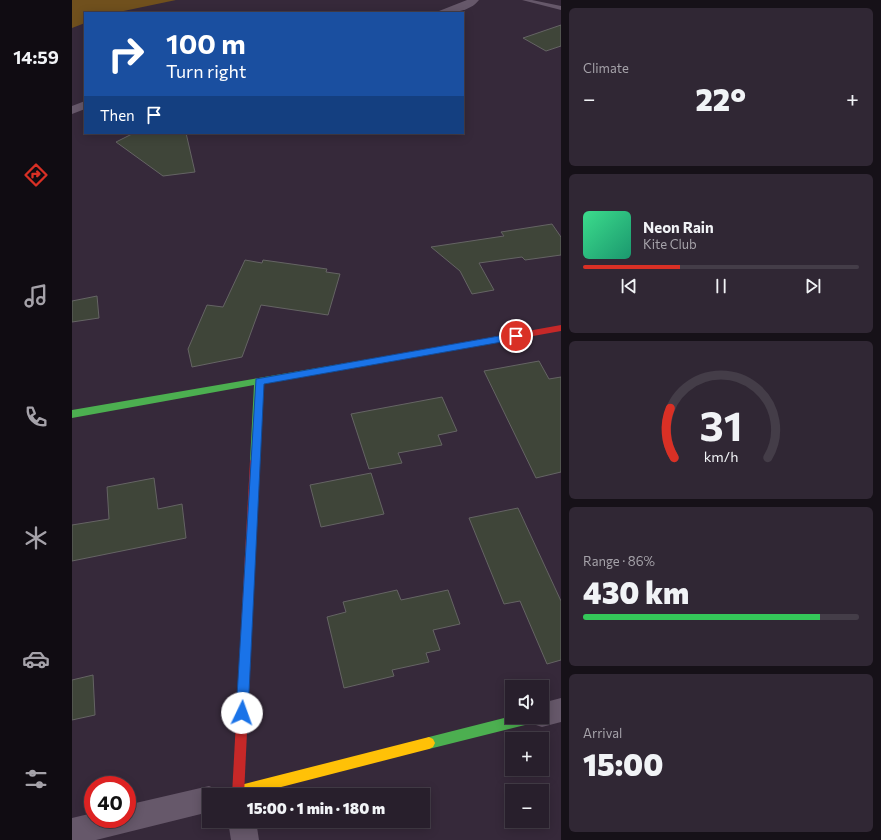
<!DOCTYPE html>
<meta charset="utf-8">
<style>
:root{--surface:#281f2c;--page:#302734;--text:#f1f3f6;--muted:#a5a2a9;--line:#443d48;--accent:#d93025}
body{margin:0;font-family:Commissioner,sans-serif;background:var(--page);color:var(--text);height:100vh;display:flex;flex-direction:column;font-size:15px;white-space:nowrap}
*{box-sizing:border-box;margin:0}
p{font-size:13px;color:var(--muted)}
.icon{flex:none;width:22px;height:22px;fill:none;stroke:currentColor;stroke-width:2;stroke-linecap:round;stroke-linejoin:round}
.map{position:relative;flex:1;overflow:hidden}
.side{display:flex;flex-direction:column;gap:8px;padding:8px;background:#161118;width:320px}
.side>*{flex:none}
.top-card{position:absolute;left:12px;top:12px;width:380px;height:122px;border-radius:0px;box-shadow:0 2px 10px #0003,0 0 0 1px var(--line);background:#1a4fa0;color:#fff;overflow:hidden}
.controls{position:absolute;left:433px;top:680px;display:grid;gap:8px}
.controls a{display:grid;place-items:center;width:44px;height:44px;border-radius:0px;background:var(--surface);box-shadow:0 2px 10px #0003,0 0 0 1px var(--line);font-size:20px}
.speed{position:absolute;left:12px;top:776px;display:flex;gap:8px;font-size:20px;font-weight:700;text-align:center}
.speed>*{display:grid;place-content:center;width:52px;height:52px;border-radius:50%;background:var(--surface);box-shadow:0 2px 10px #0003,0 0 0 1px var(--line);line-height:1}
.speed .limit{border:6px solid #d22;background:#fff;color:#111}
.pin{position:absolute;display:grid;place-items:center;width:34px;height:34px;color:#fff;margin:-17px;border:2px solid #fff;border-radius:50%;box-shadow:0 1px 4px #0007}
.me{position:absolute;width:44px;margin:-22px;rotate:3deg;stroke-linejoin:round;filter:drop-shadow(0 0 3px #0008)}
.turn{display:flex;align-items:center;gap:14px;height:84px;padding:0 16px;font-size:18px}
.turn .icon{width:52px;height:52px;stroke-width:2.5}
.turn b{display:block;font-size:28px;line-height:34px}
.then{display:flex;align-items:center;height:38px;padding:0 16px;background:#0003;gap:8px;font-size:15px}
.big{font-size:30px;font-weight:800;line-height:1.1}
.side .widget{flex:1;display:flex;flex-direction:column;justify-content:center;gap:6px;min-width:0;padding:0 14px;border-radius:6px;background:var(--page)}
.side .dial{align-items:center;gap:0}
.dial svg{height:104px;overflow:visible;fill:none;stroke:var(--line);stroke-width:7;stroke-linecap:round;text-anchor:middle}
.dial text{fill:var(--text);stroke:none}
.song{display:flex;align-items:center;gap:12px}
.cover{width:48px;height:48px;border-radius:6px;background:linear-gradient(135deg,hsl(150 70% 55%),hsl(160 70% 35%))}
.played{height:4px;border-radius:2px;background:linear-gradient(90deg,var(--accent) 35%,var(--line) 35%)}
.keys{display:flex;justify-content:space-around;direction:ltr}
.heat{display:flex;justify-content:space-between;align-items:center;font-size:22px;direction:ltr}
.charge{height:6px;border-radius:3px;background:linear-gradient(90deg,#34c759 86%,var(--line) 0)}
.trip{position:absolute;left:130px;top:788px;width:228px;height:40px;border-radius:0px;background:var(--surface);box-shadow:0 2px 10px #0003,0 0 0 1px var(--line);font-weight:800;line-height:40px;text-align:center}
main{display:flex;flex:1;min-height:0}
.tab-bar{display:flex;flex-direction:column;width:72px;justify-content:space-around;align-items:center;background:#100c12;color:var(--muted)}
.tab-bar .icon{width:28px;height:28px}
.tab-bar .current{color:var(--accent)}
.tab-bar b{font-size:18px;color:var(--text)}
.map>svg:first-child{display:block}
.forest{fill:#70501d}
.building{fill:#3f4539;stroke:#656464}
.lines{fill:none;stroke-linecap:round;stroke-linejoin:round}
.lane{fill:#66586a;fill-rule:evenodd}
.street{fill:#66586a;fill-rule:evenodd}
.fast{fill:#4caf50;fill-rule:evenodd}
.slow{fill:#ffc107;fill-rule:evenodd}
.jam{fill:#c62828;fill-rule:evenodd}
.route{fill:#1a73e8;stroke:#114b97}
</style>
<main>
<nav class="tab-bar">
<b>14:59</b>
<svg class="icon current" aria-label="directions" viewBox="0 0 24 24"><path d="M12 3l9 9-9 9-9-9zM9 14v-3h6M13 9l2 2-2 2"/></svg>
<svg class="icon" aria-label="music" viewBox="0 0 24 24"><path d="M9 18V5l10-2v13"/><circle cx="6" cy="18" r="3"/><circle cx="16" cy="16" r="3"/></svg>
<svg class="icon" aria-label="phone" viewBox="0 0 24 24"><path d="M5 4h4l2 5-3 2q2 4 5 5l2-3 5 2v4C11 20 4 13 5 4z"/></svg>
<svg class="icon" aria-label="climate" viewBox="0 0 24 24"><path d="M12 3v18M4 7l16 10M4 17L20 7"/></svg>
<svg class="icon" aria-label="car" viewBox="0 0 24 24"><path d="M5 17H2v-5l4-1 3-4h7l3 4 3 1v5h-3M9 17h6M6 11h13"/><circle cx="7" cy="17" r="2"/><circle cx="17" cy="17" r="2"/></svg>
<svg class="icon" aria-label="filters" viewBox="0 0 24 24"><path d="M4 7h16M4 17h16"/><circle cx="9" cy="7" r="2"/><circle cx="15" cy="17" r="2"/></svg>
</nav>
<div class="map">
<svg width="489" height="840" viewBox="0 0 489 840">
<rect width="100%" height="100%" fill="#36293a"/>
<polygon class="forest" points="0,0 104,0 42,13 13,13 13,23 0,28"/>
<g class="building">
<polygon points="489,25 489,46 474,51 451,38"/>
<polygon points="62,133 114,133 123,172 91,176 44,142"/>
<polygon points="480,224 489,237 489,255 453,260 450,257 407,263 422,290 400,294 388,271 359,247 432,236 429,232"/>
<polygon points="173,260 190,263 191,260 255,269 254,272 268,274 256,315 189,305 170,357 120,367 116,349 135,305 151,307"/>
<polygon points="25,296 27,318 0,322 0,301"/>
<polygon points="467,361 477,379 489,377 489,472 464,478 412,371"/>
<polygon points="370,397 385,431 366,435 370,445 326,453 330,463 297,469 279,414"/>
<polygon points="299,473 312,514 249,527 238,485"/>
<polygon points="82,478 86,509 110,504 114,538 0,561 0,525 37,519 35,487"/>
<polygon points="446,508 489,601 489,660 475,664 448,601 432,604 397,518"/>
<polygon points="325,590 329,600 376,590 388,624 361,630 368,650 354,653 357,662 320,670 322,676 272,688 255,617 274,612 271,602"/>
<polygon points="21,675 23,715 0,720 0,680"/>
</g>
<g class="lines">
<polygon class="lane" points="450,0 460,0 489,6 489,10"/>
<g class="street">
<path d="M395,0h12c-9,12 -28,13 -41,13l1,-2z"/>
<polygon points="13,101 13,109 0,114 0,106"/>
<polygon points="489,698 489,722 470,727 461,724 458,717 470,717 470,703"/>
<polygon points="137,786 146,790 149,795 137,795 137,812 24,840 0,840 0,818 21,813 21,819 55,819 55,805"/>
<polygon points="156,821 184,821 187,840 159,840"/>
</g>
<g class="fast">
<polygon points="321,355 324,356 325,358 324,360 191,384 188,461 186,464 183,465 180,464 178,461 182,385 0,418 0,410"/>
<polygon points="440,716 467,717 465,721 461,723 357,749 353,747 351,743 353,739 357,737"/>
</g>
<polygon class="slow" points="357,737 361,739 363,743 361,747 357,749 178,795 147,795 149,791 153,789"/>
<g class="jam">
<polygon points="489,325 489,331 321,361 317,358 321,355"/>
<polygon points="183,457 186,458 188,461 172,795 160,795 178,461 180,458"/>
</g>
</g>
<polygon class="route" points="444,333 447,334 448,336 447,339 192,384 176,713 174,717 170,719 166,717 164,713 184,379"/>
</svg>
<div class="controls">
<a><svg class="icon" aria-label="sound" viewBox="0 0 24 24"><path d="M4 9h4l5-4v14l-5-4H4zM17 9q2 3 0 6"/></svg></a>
<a>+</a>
<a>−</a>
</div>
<div class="speed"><div class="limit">40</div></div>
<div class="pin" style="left:444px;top:336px;background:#d93025"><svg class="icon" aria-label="arrive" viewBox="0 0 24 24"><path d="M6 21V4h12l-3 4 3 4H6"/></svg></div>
<svg class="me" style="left:170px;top:713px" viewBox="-20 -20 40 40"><circle r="19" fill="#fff"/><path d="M0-13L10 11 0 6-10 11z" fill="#1a73e8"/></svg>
<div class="trip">15:00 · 1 min · 180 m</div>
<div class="top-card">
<div class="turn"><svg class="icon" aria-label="right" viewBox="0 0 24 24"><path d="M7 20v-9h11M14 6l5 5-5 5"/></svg><div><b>100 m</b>Turn right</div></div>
<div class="then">Then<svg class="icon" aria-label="arrive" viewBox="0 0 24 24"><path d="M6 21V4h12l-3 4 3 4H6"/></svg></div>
</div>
</div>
<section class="side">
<div class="widget"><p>Climate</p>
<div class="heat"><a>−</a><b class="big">22°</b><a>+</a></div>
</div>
<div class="widget">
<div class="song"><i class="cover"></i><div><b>Neon Rain</b><p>Kite Club</p></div></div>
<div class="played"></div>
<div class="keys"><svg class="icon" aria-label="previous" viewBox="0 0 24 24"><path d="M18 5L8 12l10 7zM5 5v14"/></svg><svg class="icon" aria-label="pause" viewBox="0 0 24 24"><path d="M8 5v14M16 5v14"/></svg><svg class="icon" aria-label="next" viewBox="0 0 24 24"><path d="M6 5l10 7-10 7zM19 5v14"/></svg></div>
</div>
<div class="widget dial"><svg viewBox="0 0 100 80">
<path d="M14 69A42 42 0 1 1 86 69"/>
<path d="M14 69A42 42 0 0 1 11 31" stroke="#d93025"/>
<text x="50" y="56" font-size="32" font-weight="700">31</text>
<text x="50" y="72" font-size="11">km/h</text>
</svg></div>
<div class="widget"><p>Range · 86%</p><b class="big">430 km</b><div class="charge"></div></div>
<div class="widget"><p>Arrival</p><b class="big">15:00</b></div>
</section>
</main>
